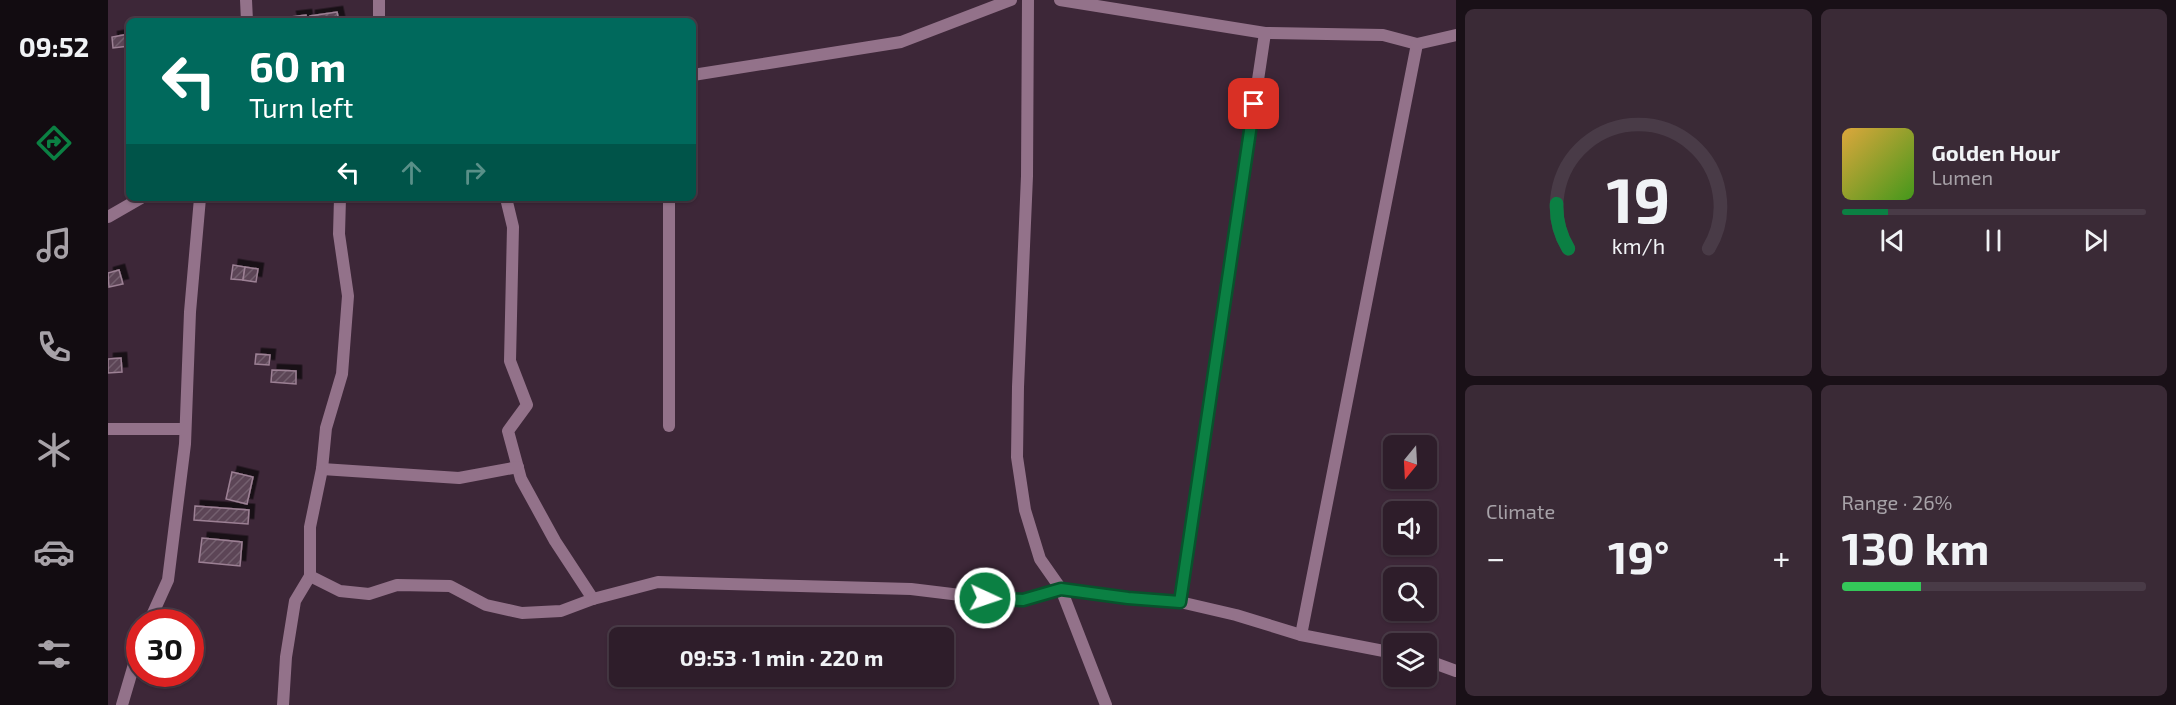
<!DOCTYPE html>
<meta charset="utf-8">
<style>
:root{--surface:#2e1d2a;--page:#3a2a36;--text:#f1f3f6;--muted:#a7a2a8;--line:#493b47;--accent:#0b8043}
body{margin:0;font-family:"Exo 2",sans-serif;background:var(--page);color:var(--text);height:100vh;display:flex;flex-direction:column;font-size:22px;white-space:nowrap}
*{box-sizing:border-box;margin:0}
p{font-size:20px;color:var(--muted)}
.icon{flex:none;width:33px;height:33px;fill:none;stroke:currentColor;stroke-width:2;stroke-linecap:round;stroke-linejoin:round}
.map{position:relative;flex:1;overflow:hidden}
.details{display:flex;flex-direction:column;gap:9px;padding:9px;background:#191017;width:720px}
.details>*{flex:none}
.hud{position:absolute;left:18px;top:18px;width:570px;height:183px;border-radius:9px;box-shadow:0 2px 4px #0004,0 0 0 2px var(--line);background:#00695c;color:#fff;overflow:hidden}
.needle{width:39px;rotate:198deg}
.fabs{position:absolute;left:1275px;top:435px;display:grid;gap:12px}
.fabs a{display:grid;place-items:center;width:54px;height:54px;border-radius:9px;background:var(--surface);box-shadow:0 2px 4px #0004,0 0 0 2px var(--line);font-size:30px}
.speed{position:absolute;left:18px;top:609px;display:flex;gap:12px;font-size:30px;font-weight:700;text-align:center}
.speed>*{display:grid;place-content:center;width:78px;height:78px;border-radius:50%;background:var(--surface);box-shadow:0 2px 4px #0004,0 0 0 2px var(--line);line-height:1}
.speed .limit{border:9px solid #d22;background:#fff;color:#111}
.pin{position:absolute;display:grid;place-items:center;width:51px;height:51px;color:#fff;margin:-26px;border-radius:12px;box-shadow:0 3px 9px #0006}
.me{position:absolute;width:66px;margin:-33px;rotate:93deg;stroke-linejoin:round;filter:drop-shadow(0 0 4px #0008)}
.turn{display:flex;align-items:center;gap:21px;height:126px;padding:0 24px;font-size:27px}
.turn .icon{width:78px;height:78px;stroke-width:2.5}
.turn b{display:block;font-size:42px;line-height:51px}
.lanes{display:flex;align-items:center;height:57px;padding:0 24px;background:#0003;justify-content:center;gap:30px;direction:ltr}
.lanes .off{opacity:.35}
.big{font-size:45px;font-weight:700;line-height:1.1}
.details .card{flex:1;display:flex;flex-direction:column;justify-content:center;gap:9px;min-width:0;padding:0 21px;border-radius:9px;background:var(--page)}
.details .dial{align-items:center;gap:0}
.dial svg{height:156px;overflow:visible;fill:none;stroke:var(--line);stroke-width:7;stroke-linecap:round;text-anchor:middle}
.dial text{fill:var(--text);stroke:none}
.song{display:flex;align-items:center;gap:18px}
.cover{width:72px;height:72px;border-radius:9px;background:linear-gradient(135deg,hsl(40 70% 55%),hsl(100 70% 35%))}
.played{height:6px;border-radius:3px;background:linear-gradient(90deg,var(--accent) 15%,var(--line) 15%)}
.keys{display:flex;justify-content:space-around;direction:ltr}
.heat{display:flex;justify-content:space-between;align-items:center;font-size:33px;direction:ltr}
.charge{height:9px;border-radius:4px;background:linear-gradient(90deg,#34c759 26%,var(--line) 0)}
.details .tiles{flex:1;display:grid;gap:9px;grid-template-columns:repeat(2,1fr)}
.trip{position:absolute;left:501px;top:627px;width:345px;height:60px;border-radius:9px;background:var(--surface);box-shadow:0 2px 4px #0004,0 0 0 2px var(--line);font-weight:700;line-height:60px;text-align:center}
main{display:flex;flex:1;min-height:0}
.dock{display:flex;flex-direction:column;width:108px;justify-content:space-around;align-items:center;background:#120c11;color:var(--muted)}
.dock .icon{width:42px;height:42px}
.dock .on{color:var(--accent)}
.dock b{font-size:27px;color:var(--text)}
.map>svg:first-child{display:block}
.building{fill:url(#building-hatch);stroke:#9c8094;stroke-width:1.5;filter:url(#shadow)}
.lines{fill:none;stroke-linecap:round;stroke-linejoin:round}
.minor{stroke:#93728a;stroke-width:12}
.tertiary{stroke:#93728a;stroke-width:12}
.route-casing{stroke:#07532c;stroke-width:15}
.route{stroke:#0b8043;stroke-width:10}
</style>
<main>
<nav class="dock">
<b>09:52</b>
<svg class="icon on" aria-label="directions" viewBox="0 0 24 24"><path d="M12 3l9 9-9 9-9-9zM9 14v-3h6M13 9l2 2-2 2"/></svg>
<svg class="icon" aria-label="music" viewBox="0 0 24 24"><path d="M9 18V5l10-2v13"/><circle cx="6" cy="18" r="3"/><circle cx="16" cy="16" r="3"/></svg>
<svg class="icon" aria-label="phone" viewBox="0 0 24 24"><path d="M5 4h4l2 5-3 2q2 4 5 5l2-3 5 2v4C11 20 4 13 5 4z"/></svg>
<svg class="icon" aria-label="climate" viewBox="0 0 24 24"><path d="M12 3v18M4 7l16 10M4 17L20 7"/></svg>
<svg class="icon" aria-label="car" viewBox="0 0 24 24"><path d="M5 17H2v-5l4-1 3-4h7l3 4 3 1v5h-3M9 17h6M6 11h13"/><circle cx="7" cy="17" r="2"/><circle cx="17" cy="17" r="2"/></svg>
<svg class="icon" aria-label="filters" viewBox="0 0 24 24"><path d="M4 7h16M4 17h16"/><circle cx="9" cy="7" r="2"/><circle cx="15" cy="17" r="2"/></svg>
</nav>
<div class="map">
<svg width="1348" height="705" viewBox="0 0 1348 705">
<defs>
<pattern id="building-hatch" width="6" height="6" patternUnits="userSpaceOnUse" patternTransform="scale(1.5)"><rect width="6" height="6" fill="#5c4456"/><path d="M-1 1l2-2M0 6l6-6M5 7l2-2" fill="none" stroke="#735e6e"/></pattern>
<filter id="shadow"><feDropShadow dx="5.5" dy="-5.5" stdDeviation="0" flood-color="#0009"/></filter>
</defs>
<rect width="100%" height="100%" fill="#3d2738"/>
<g class="building">
<polygon points="229,12 231,21 202,21 202,16"/>
<polygon points="198,15 199,21 184,21 183,17"/>
<polygon points="21,34 21,46 5,48 4,37"/>
<polygon points="125,265 137,267 135,280 123,279"/>
<polygon points="137,267 150,269 148,282 135,280"/>
<polygon points="11,270 15,284 1,287 0,273"/>
<polygon points="148,354 162,355 161,365 147,364"/>
<polygon points="13,358 14,372 0,373 0,359"/>
<polygon points="164,370 188,371 188,384 163,382"/>
<polygon points="124,472 145,477 139,504 118,499"/>
<polygon points="87,506 141,510 140,524 86,520"/>
<polygon points="94,538 134,542 132,566 91,562"/>
</g>
<g class="lines">
<g class="minor">
<polyline points="138,0 139,21"/>
<polyline points="920,0 919,176 910,387 909,457 917,510 932,559 953,589 998,705"/>
<polyline points="952,0 1157,33 1275,35 1309,44 1348,35"/>
<polyline points="271,21 271,0"/>
<polyline points="398,198 405,227 402,361 419,405 400,431 413,479 447,541 485,599"/>
<polyline points="561,426 561,198"/>
<polyline points="0,429 77,429"/>
<polyline points="214,469 351,478 410,467"/>
<polyline points="202,576 232,591 261,594 289,585 342,586 378,605 414,613 453,611 485,599 550,582 803,589 877,598 915,600 953,589 1020,598 1072,602 1128,615 1193,635 1286,653"/>
<polyline points="1072,602 1157,33"/>
<polyline points="41,622 60,580 77,444 82,312 92,198"/>
<polyline points="1193,635 1309,44"/>
<polyline points="1318,660 1348,671"/>
<polyline points="14,705 32,644"/>
<polyline points="175,705 178,657 187,601 202,576 202,527 214,469 218,428 234,374 240,296 231,234 232,198"/>
</g>
<g class="tertiary">
<polyline points="585,75 793,42 903,0"/>
<polyline points="0,217 33,198"/>
</g>
</g>
<g class="lines">
<defs>
<polyline id="route" points="877,598 915,600 953,589 1020,598 1072,602 1146,104"/>
</defs>
<use href="#route" class="route-casing"/>
<use href="#route" class="route"/>
</g>
</svg>
<div class="fabs">
<a><svg class="needle" viewBox="-14 -14 28 28"><path d="M0-13l5 13h-10z" fill="#e53935"/><path d="M0 13l5-13h-10z" fill="#a7a2a8"/></svg></a>
<a><svg class="icon" aria-label="sound" viewBox="0 0 24 24"><path d="M4 9h4l5-4v14l-5-4H4zM17 9q2 3 0 6"/></svg></a>
<a><svg class="icon" aria-label="search" viewBox="0 0 24 24"><circle cx="10" cy="10" r="6"/><path d="M15 15l6 6"/></svg></a>
<a><svg class="icon" aria-label="layers" viewBox="0 0 24 24"><path d="M12 4l9 5-9 5-9-5zM3 14l9 5 9-5"/></svg></a>
</div>
<div class="speed"><div class="limit">30</div></div>
<div class="pin" style="left:1146px;top:104px;background:#d93025"><svg class="icon" aria-label="arrive" viewBox="0 0 24 24"><path d="M6 21V4h12l-3 4 3 4H6"/></svg></div>
<svg class="me" style="left:877px;top:598px" viewBox="-20 -20 40 40"><circle r="17" fill="#0b8043" stroke="#fff" stroke-width="3"/><path d="M0-11L8 9 0 5-8 9z" fill="#fff"/></svg>
<div class="trip">09:53 · 1 min · 220 m</div>
<div class="hud">
<div class="turn"><svg class="icon" aria-label="left" viewBox="0 0 24 24"><path d="M17 20v-9H6M10 6l-5 5 5 5"/></svg><div><b>60 m</b>Turn left</div></div>
<div class="lanes"><svg class="icon" aria-label="left" viewBox="0 0 24 24"><path d="M17 20v-9H6M10 6l-5 5 5 5"/></svg><svg class="icon off" aria-label="ahead" viewBox="0 0 24 24"><path d="M12 20V5M6 11l6-6 6 6"/></svg><svg class="icon off" aria-label="right" viewBox="0 0 24 24"><path d="M7 20v-9h11M14 6l5 5-5 5"/></svg></div>
</div>
</div>
<section class="details">
<div class="tiles">
<div class="card dial"><svg viewBox="0 0 100 80">
<path d="M14 69A42 42 0 1 1 86 69"/>
<path d="M14 69A42 42 0 0 1 8 46" stroke="#0b8043"/>
<text x="50" y="56" font-size="32" font-weight="700">19</text>
<text x="50" y="72" font-size="11">km/h</text>
</svg></div>
<div class="card">
<div class="song"><i class="cover"></i><div><b>Golden Hour</b><p>Lumen</p></div></div>
<div class="played"></div>
<div class="keys"><svg class="icon" aria-label="previous" viewBox="0 0 24 24"><path d="M18 5L8 12l10 7zM5 5v14"/></svg><svg class="icon" aria-label="pause" viewBox="0 0 24 24"><path d="M8 5v14M16 5v14"/></svg><svg class="icon" aria-label="next" viewBox="0 0 24 24"><path d="M6 5l10 7-10 7zM19 5v14"/></svg></div>
</div>
<div class="card"><p>Climate</p>
<div class="heat"><a>−</a><b class="big">19°</b><a>+</a></div>
</div>
<div class="card"><p>Range · 26%</p><b class="big">130 km</b><div class="charge"></div></div>
</div>
</section>
</main>
